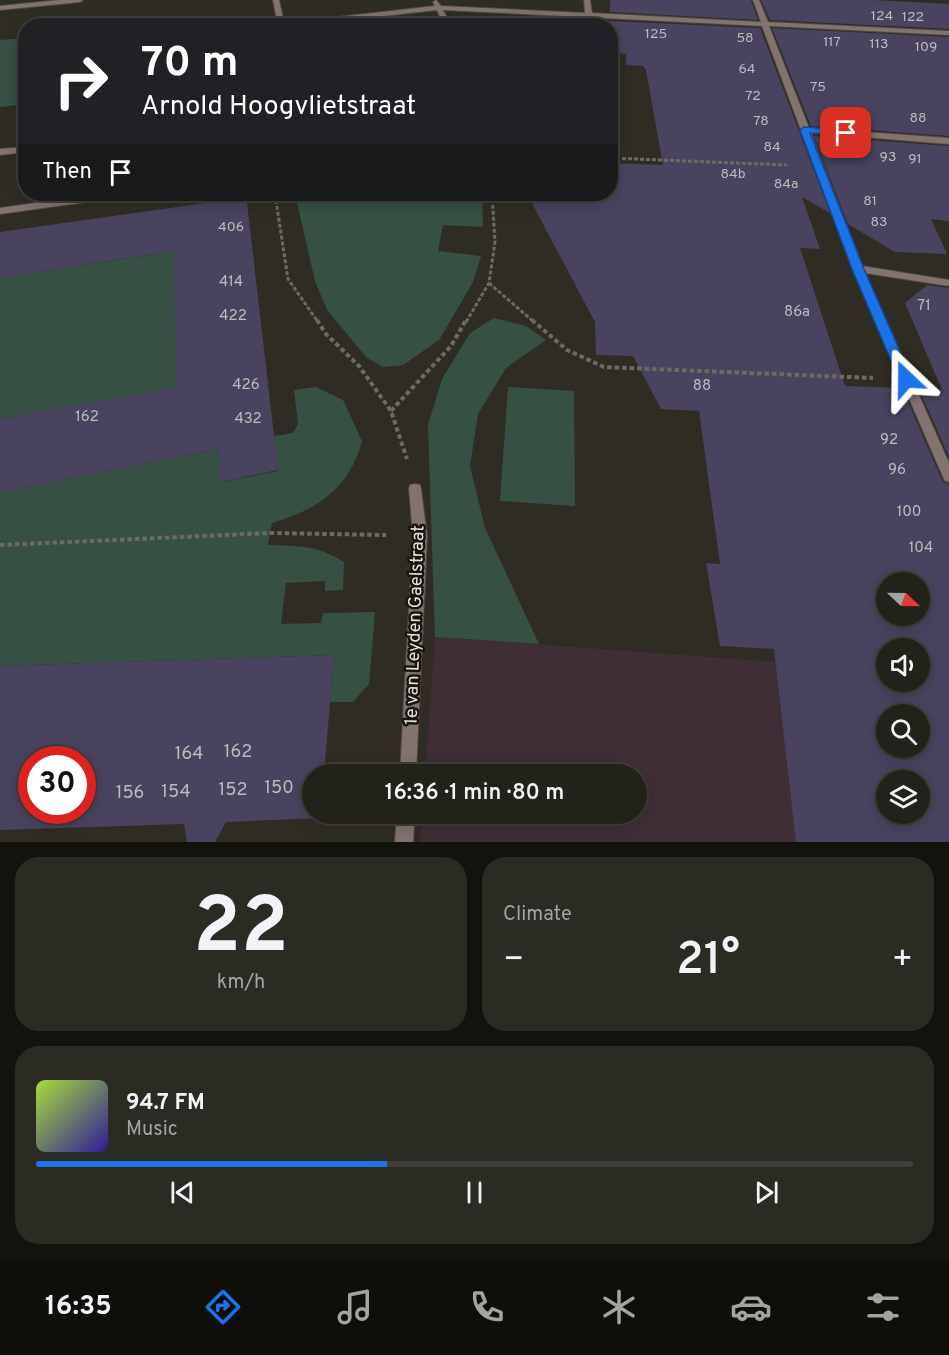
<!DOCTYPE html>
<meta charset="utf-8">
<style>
:root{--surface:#23221a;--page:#2b2a23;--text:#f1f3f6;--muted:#a3a4a2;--line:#403f39;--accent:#1a73e8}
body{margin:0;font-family:Overpass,sans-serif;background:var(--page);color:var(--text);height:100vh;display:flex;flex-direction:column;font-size:22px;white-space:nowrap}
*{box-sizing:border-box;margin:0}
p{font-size:20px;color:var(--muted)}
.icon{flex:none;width:33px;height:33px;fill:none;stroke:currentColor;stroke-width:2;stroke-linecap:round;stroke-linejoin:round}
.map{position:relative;height:842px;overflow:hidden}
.panel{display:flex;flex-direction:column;gap:15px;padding:15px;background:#13130e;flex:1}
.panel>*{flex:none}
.guide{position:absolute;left:18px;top:18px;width:600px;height:183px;border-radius:24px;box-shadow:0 3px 15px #0003,0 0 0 2px var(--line);background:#202124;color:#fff;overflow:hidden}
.needle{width:39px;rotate:112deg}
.fabs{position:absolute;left:876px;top:572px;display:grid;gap:12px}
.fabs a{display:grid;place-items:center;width:54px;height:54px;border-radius:50%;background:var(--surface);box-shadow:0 3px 15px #0003,0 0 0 2px var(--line);font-size:30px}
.speed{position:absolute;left:18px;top:746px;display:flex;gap:12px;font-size:30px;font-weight:700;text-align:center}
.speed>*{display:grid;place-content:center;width:78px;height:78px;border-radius:50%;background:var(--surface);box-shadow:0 3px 15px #0003,0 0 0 2px var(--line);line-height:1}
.speed .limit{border:9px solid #d22;background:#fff;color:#111}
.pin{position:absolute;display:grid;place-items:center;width:51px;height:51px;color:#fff;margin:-26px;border-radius:12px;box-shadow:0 3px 9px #0006}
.me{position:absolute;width:66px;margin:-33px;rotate:337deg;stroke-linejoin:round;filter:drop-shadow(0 0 4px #0008)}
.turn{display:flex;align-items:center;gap:21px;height:126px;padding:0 24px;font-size:27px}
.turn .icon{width:78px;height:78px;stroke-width:2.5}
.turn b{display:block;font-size:42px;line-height:51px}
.then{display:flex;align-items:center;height:57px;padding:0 24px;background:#0003;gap:12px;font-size:22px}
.big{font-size:45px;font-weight:600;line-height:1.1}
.panel .widget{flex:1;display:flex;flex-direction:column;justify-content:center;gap:9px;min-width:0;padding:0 21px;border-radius:24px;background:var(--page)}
.panel .dial{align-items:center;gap:0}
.dial b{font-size:78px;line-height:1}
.song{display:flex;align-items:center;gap:18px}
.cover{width:72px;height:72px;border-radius:9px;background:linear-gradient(135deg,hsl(80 70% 55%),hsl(250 70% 35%))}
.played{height:6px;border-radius:3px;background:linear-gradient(90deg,var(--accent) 40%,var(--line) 40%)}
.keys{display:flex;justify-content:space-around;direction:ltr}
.heat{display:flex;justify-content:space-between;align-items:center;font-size:33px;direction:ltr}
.panel .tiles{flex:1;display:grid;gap:15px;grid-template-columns:1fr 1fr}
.widget:last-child{grid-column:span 2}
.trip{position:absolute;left:302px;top:764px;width:345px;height:60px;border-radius:30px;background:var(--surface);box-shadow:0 3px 15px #0003,0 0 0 2px var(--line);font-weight:600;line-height:60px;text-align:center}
.tab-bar{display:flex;height:96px;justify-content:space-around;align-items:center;background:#0e0e0a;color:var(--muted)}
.tab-bar .icon{width:42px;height:42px}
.tab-bar .selected{color:var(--accent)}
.tab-bar b{font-size:27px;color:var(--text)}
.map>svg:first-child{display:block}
.education{fill:#402e36;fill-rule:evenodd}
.green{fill:#365044}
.building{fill:#49435f;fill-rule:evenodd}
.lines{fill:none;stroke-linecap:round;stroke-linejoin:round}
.service-casing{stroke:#4c4a41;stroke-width:2}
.minor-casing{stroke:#4c4a41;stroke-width:2}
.path-far1{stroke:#6c6b62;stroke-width:3;stroke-dasharray:4 2;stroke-linecap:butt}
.path{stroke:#6c6b62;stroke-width:4;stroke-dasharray:4.5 3;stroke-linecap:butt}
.service{fill:#837270;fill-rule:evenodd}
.minor{fill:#837270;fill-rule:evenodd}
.route{fill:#1a73e8;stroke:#114b97;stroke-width:1.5}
.labels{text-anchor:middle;stroke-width:5;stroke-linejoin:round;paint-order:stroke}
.far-number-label{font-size:14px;fill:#bdbbbd}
.number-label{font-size:15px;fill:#bdbbbd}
.street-label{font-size:18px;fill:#e4e3dc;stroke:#161510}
.near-number-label{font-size:18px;fill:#bdbbbd}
</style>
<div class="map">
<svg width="949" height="842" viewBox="0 0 949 842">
<rect width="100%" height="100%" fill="#2f2d23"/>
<path class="education" d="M435,637l451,33v11h34v-8l29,2v167h-529l2,-29h214v-39h-211zM886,714h34v33h-34zM886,780h34v33h-34z"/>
<g class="green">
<polygon points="25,38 25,104 0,107 0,40"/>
<polygon points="295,194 482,194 483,227 443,225 438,251 481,256 473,282 439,340 403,365 383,367 367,358 327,310 315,281"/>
<polygon points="207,246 214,381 0,419 0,278"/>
<polygon points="494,318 526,326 546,340 506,368 478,414 470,466 485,528 539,644 435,637 428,425 442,379 470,333"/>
<path d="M316,387l27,13 19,41c-13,48 -45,69 -90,82l-4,22c32,1 48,0 76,17l-1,28 -18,1v-10l-39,2 -5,41 40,-1 2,-10 52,-1 -6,72 -16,18h-23l4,-47 -334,11v-174l219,-43 2,33 57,-11 -4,-35 19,-3 5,-9 -4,-34z"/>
<polygon points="508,387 574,391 575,506 500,501"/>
</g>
<g class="building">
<polygon points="610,0 751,0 758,20 610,12"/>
<polygon points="761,0 873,0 949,4 949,29 770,20"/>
<path d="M610,21l150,7 70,185 -28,-16 18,52 -20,-1 45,138 57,2 39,90 3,5 5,1v358h-153l-22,-193 -54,-3 -14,-83 14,1 -21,-153 -38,-2 -28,-53 -37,-1 -1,-33 -68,-128h83v-31l53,2 -17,-95 -3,-4 -17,-1v-11l-16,-1zM886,582h34v33h-34zM886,648h34v33h-34zM886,714h34v33h-34zM886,780h34v33h-34z"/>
<polygon points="772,28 949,37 949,136 811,126"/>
<polygon points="814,136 949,146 949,221 931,219 947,254 895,252 848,224"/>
<polygon points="204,194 246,194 278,470 220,482 219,449 0,492 0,419 176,387 174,251 0,278 0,232 205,203"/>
<polygon points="927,285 949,288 949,457 919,389 942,390 905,303"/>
<path d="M334,655l-10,119h-12v39h9l-1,5 -94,4 -11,20h-28l-3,-18 -184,6v-164zM32,759h50v51h-50z"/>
</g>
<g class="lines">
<defs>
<g id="service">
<polygon points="26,147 26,152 0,155 0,149"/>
<polygon points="98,194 107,194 104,199 101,200 0,214 0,208"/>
</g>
<g id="minor">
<polygon points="60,0 83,0 80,2 0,10 0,6"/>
<polygon points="273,0 279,0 284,23 435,6 433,2 436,0 441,6 585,13 584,0 590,0 592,13 761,22 753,0 759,0 768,22 949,31 949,35 769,26 809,128 949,138 949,144 811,133 862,266 949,280 949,286 865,273 949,463 949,482 945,481 943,477 853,269 762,26 443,10 451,26 444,26 437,10 296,26 278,26"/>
<polygon points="415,484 420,485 421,489 427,536 416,774 400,774 413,536 409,489 410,485"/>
<polygon points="397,813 415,813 413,842 395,842"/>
</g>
</defs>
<use href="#service" class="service-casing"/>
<use href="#minor" class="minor-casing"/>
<g class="path-far1">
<polyline points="610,158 787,165"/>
<polyline points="275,194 288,279 318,322"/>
<polyline points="489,283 534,322"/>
<polyline points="466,322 489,283 495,242 492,194"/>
</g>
<g class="path">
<polyline points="317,320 326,334 359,366 391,411 407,459"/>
<polyline points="532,320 567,350 604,367 873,378"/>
<polyline points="391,411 451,346 466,320"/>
<polyline points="0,545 270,533 386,535"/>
</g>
<use href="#service" class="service"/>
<use href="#minor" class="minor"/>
</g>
<polygon class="route" points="804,127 846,130 850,133 846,136 810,133 864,269 912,379 910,382 906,384 899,379 852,269 800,130"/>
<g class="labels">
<g class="far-number-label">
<text x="882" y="20">124</text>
<text x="913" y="21">122</text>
<text x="656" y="38">125</text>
<text x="745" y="42">58</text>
<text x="832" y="46">117</text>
<text x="879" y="48">113</text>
<text x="926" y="51">109</text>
<text x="747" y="73">64</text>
<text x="818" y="91">75</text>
<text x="753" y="100">72</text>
<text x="918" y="122">88</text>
<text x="761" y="125">78</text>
<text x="772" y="151">84</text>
<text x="888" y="161">93</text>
<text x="915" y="163">91</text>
<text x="733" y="178">84b</text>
<text x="786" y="188">84a</text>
<text x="870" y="205">81</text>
<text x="879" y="226">83</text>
<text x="231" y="231">406</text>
</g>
<g class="number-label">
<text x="231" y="286">414</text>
<text x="924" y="310">71</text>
<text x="797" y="316">86a</text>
<text x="233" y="320">422</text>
<text x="246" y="389">426</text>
<text x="702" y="390">88</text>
<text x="87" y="421">162</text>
<text x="248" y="423">432</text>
<text x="889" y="444">92</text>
<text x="897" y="474">96</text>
<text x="909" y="516">100</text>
<text x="921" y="552">104</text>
</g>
<g class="street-label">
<text transform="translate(414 625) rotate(-88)" y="6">1e van Leyden Gaelstraat</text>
</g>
<g class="near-number-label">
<text x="238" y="757">162</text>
<text x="189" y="759">164</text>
<text x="279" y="793">150</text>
<text x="233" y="795">152</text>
<text x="176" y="797">154</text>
<text x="130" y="798">156</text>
</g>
</g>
</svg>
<div class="fabs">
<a><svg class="needle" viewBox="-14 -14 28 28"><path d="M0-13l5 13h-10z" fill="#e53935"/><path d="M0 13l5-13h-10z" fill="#a3a4a2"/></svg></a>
<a><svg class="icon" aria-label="sound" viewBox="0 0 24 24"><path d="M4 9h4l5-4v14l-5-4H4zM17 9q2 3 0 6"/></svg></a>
<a><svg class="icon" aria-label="search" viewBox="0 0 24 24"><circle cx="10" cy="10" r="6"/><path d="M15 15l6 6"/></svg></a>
<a><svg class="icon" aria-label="layers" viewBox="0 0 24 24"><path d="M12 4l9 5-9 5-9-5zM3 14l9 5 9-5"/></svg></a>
</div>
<div class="speed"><div class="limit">30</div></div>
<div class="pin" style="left:846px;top:133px;background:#d93025"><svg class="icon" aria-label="arrive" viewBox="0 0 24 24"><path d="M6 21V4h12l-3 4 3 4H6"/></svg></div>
<svg class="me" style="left:906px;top:379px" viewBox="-20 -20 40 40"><path d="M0-17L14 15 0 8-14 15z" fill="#1a73e8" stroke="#fff" stroke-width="4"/></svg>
<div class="trip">16:36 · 1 min · 80 m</div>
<div class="guide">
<div class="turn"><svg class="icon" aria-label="right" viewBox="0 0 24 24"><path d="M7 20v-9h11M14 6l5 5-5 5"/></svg><div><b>70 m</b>Arnold Hoogvlietstraat</div></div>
<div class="then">Then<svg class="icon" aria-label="arrive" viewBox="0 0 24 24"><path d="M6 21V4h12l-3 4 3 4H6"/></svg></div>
</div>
</div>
<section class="panel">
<div class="tiles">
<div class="widget dial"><b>22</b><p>km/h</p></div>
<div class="widget"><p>Climate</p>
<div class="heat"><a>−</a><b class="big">21°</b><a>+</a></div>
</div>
<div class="widget">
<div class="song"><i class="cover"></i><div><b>94.7 FM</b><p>Music</p></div></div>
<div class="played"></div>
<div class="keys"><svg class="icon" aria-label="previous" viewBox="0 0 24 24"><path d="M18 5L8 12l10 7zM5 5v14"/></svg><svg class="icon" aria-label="pause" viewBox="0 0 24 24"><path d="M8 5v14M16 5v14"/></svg><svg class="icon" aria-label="next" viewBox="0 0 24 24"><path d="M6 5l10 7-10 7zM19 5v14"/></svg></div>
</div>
</div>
</section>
<nav class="tab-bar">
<b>16:35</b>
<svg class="icon selected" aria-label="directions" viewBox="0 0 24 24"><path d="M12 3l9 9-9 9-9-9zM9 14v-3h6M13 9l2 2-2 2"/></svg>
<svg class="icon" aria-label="music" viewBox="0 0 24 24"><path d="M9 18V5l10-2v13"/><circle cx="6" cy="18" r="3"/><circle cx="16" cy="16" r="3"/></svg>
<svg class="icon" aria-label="phone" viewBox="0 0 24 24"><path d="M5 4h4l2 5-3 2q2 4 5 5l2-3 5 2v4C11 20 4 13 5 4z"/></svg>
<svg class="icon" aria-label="climate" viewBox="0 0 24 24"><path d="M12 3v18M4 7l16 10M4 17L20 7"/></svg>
<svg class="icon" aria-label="car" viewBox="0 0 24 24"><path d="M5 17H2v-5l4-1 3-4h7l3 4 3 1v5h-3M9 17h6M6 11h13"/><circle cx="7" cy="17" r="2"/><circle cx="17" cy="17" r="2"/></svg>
<svg class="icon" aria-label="filters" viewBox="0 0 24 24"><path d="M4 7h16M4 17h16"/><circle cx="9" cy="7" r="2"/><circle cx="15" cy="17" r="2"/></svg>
</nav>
